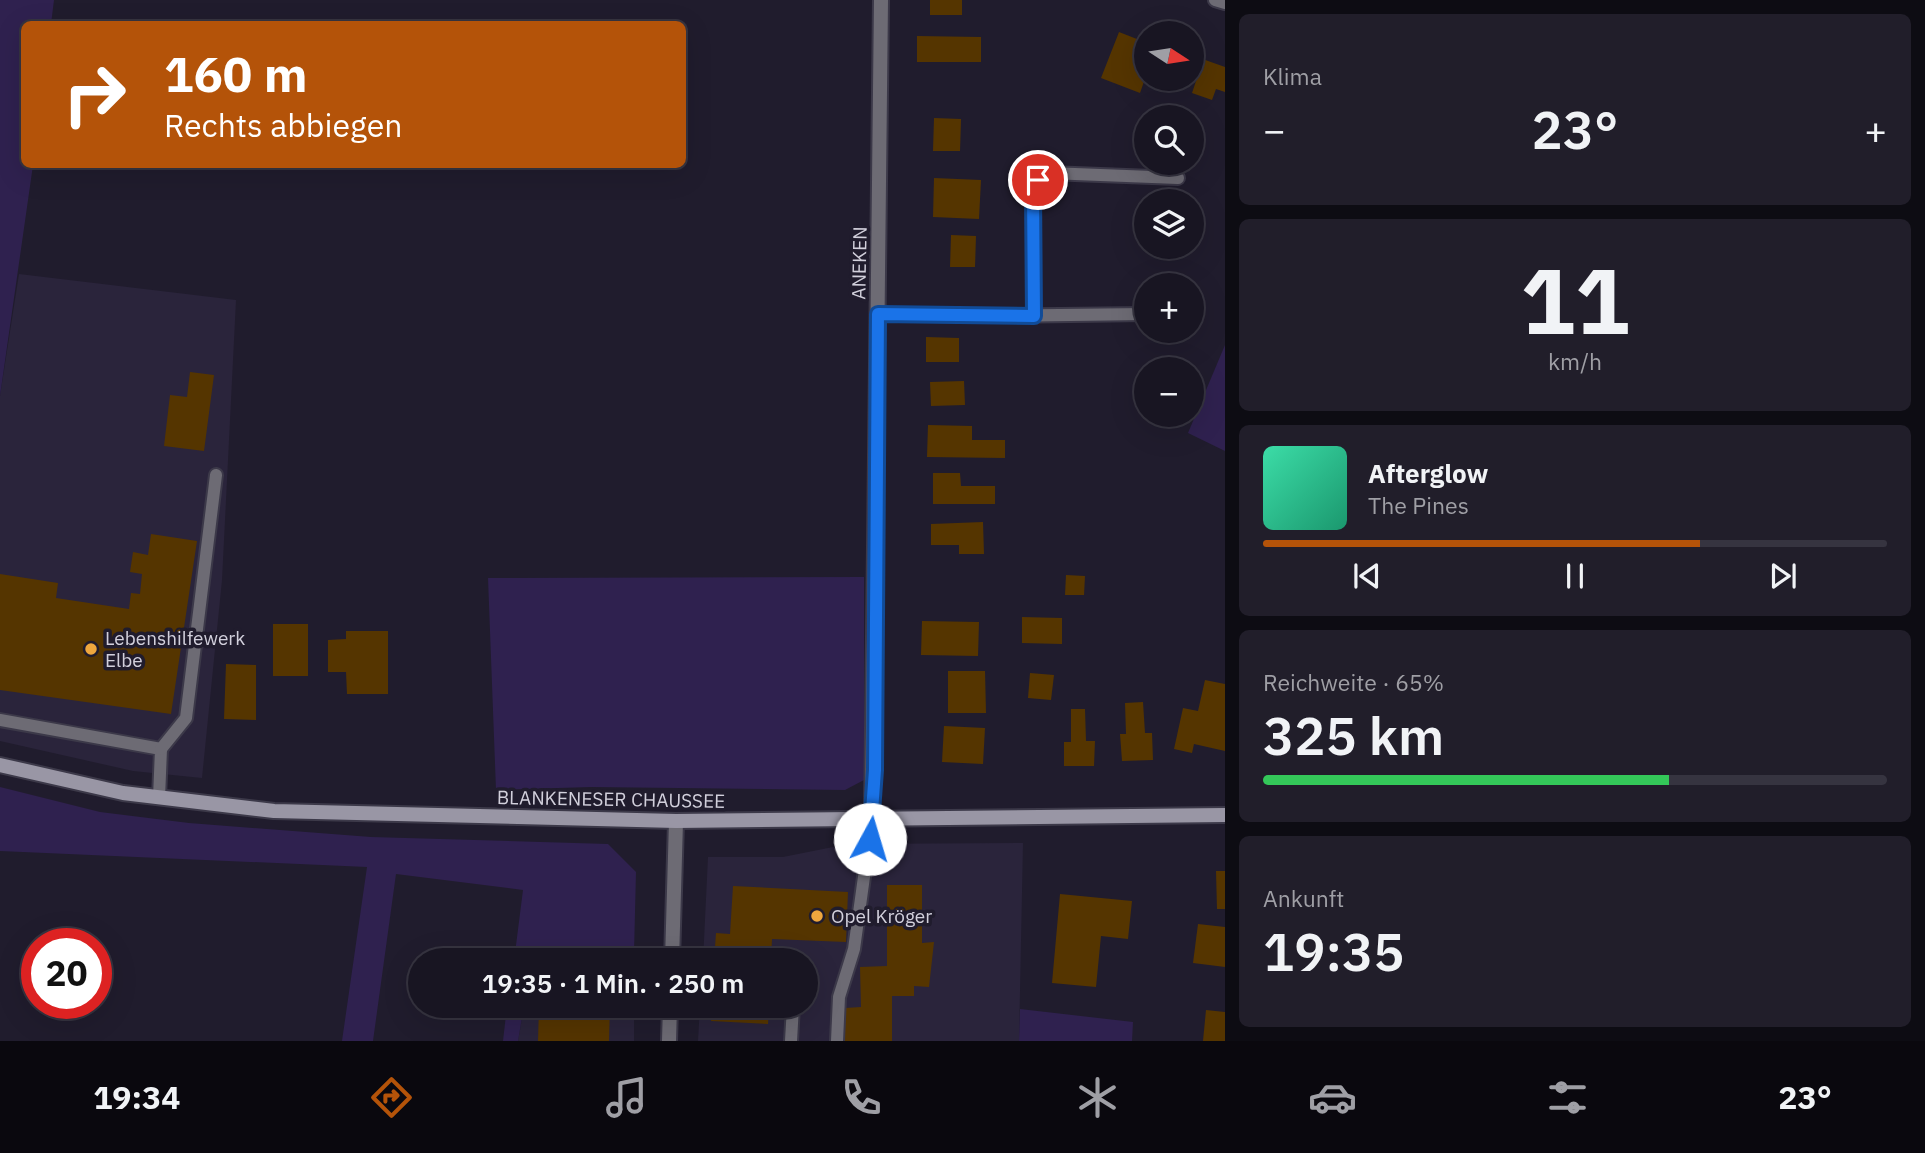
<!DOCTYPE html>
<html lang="de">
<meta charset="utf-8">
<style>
:root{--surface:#181522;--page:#211e2a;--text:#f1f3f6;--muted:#9f9fa5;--line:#363440;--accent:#b45309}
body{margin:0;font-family:"IBM Plex Sans",sans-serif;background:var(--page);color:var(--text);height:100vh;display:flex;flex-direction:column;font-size:26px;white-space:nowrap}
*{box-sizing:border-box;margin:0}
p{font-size:23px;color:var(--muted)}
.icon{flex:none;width:38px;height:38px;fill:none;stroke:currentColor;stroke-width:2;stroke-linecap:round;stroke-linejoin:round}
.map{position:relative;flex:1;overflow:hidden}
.drawer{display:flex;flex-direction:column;gap:14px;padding:14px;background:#0d0c13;width:700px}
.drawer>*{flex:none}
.top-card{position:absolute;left:21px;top:21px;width:665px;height:147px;border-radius:10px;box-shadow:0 7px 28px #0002,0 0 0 2px var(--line);background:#b45309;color:#fff;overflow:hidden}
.needle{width:46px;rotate:102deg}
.fabs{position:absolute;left:1134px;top:21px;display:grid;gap:14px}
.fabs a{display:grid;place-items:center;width:70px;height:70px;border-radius:50%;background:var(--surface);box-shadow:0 7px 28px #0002,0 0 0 2px var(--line);font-size:35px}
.speed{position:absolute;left:21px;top:928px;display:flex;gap:14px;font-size:35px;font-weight:700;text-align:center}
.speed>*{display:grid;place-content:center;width:91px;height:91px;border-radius:50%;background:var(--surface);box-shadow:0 7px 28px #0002,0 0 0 2px var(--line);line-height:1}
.speed .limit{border:10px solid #d22;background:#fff;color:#111}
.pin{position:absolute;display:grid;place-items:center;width:60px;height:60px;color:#fff;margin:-30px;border:4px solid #fff;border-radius:50%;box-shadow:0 2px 7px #0007}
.me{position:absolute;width:77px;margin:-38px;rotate:6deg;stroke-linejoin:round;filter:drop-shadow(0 0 5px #0008)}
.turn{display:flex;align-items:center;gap:24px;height:147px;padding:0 28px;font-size:32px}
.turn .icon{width:91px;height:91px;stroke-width:2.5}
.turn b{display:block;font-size:49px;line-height:60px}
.big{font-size:52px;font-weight:600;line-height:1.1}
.drawer .widget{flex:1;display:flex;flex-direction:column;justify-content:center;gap:10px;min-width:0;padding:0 24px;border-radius:10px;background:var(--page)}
.drawer .dial{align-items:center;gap:0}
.dial b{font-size:91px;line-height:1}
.song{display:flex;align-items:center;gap:21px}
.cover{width:84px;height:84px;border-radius:10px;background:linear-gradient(135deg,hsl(160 70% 55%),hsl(160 70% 35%))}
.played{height:7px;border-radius:4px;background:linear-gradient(90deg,var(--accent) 70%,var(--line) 70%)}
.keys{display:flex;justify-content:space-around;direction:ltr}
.heat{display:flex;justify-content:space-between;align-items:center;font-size:38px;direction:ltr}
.charge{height:10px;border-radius:5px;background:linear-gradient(90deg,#34c759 65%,var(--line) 0)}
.trip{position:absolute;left:408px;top:948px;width:410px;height:70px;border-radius:35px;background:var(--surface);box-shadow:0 7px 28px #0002,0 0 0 2px var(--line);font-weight:600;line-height:70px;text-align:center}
.menu{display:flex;height:112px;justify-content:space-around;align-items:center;background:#0a080e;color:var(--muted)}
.menu .icon{width:49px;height:49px}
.menu .selected{color:var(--accent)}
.menu b{font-size:32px;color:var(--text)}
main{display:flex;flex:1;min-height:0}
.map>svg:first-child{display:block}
.built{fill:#2a243b}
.green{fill:#2f214f}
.building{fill:#553500}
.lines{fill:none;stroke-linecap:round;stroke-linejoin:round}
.service-casing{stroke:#3c3949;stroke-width:16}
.minor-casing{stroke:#3c3949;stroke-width:18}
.secondary-casing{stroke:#3c3949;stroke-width:18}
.service{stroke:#6d6b74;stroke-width:12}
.minor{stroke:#6d6b74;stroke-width:14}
.secondary{stroke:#9996a5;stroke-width:14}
.route-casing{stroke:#114b97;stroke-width:18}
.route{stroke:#1a73e8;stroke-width:12}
.poi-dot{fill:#efa73e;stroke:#201c2d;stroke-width:2.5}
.labels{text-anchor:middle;stroke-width:7;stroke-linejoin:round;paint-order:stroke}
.street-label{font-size:19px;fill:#d2d0dc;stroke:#201c2d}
.poi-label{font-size:19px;fill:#d2d0dc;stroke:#201c2d;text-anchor:start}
</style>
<main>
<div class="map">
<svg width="1225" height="1041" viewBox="0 0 1225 1041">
<rect width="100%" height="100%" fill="#201c2d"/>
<g class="built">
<polygon points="19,274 236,300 222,580 202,778 133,771 0,741 0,396"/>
<polygon points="1023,843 1019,1041 698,1041 700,1006 805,1006 805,961 703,961 708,857 783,857 848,844"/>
<polygon points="533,947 634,953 634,961 531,961"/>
<polygon points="524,1006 634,1006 634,1041 518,1041"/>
</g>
<g class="green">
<polygon points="0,0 54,0 51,24 24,24 24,164 33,165 0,396"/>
<polygon points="1225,345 1225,451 1188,433"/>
<polygon points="864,577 864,780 845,790 591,787 496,790 488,578"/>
<polygon points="0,787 100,812 189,823 371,837 608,844 636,872 634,953 533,947 531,961 514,961 523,890 396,874 373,1041 342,1041 367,867 0,851"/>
<polygon points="507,1006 524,1006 518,1041 503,1041"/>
<polygon points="1020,1009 1133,1022 1132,1041 1019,1041"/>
</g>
<g class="building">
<rect x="930" y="0" width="32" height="15"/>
<polygon points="1119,32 1142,41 1139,50 1146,53 1146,76 1140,93 1101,78"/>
<polygon points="917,36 981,37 981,62 917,62"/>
<polygon points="1194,56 1225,67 1225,92 1216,89 1212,100 1192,93 1197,78 1192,76"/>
<polygon points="934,118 961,119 960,151 933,151"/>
<polygon points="934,178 981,180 979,219 933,217"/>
<polygon points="951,235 976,236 975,267 950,267"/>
<polygon points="926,337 959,338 959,362 926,362"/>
<polygon points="190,372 214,375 204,451 164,446 170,395 187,397"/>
<polygon points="964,381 965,405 931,406 930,382"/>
<polygon points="928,425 972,426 972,440 1005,440 1005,458 927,457"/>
<polygon points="933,473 960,473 961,486 995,486 995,504 933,504"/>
<polygon points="983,522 984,554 959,554 959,545 931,545 931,524"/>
<polygon points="151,534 197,541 171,714 0,690 0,574 58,583 56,598 129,609 131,593 140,594 142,574 130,572 133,552 148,555"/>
<polygon points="1066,575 1085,576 1084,595 1065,595"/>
<polygon points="1022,617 1062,618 1062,644 1022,643"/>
<polygon points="922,621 979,622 978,656 921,655"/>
<rect x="273" y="624" width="35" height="52"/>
<polygon points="346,631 388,631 388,694 347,694 346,672 328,672 328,640 346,639"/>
<polygon points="226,664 256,665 256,720 224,719"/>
<polygon points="948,671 985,671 986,713 948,713"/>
<polygon points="1030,673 1054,675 1051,700 1028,698"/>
<polygon points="1205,680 1225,684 1225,751 1194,744 1192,753 1174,749 1183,708 1198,711"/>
<polygon points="1143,702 1145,733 1152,733 1153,760 1122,761 1120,734 1126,734 1125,703"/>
<polygon points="1071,709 1085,709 1086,741 1095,741 1094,766 1064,766 1064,742 1071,742"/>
<polygon points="944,726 985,728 983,764 942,762"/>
<polygon points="1216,871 1225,871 1225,909 1217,909"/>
<polygon points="887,885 922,885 922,943 934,942 929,987 914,986 914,996 892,996 892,1041 844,1041 845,1008 861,1007 860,967 887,966"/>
<polygon points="733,886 848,892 846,942 772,939 771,961 714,961 716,933 730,934"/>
<polygon points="1060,894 1132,901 1128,939 1101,936 1096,987 1052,983"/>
<polygon points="1198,924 1225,927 1225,967 1193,963"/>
<polygon points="539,1006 610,1006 609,1041 538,1041"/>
<polygon points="712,1006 769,1006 768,1024 711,1021"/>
<polygon points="1206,1010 1225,1012 1225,1041 1203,1041"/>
</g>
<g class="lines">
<defs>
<g id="service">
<polyline points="1215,0 1225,3"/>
<polyline points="878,314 986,316 1146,314"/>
<polyline points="1034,316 1033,190 1038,180 1049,173 1178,178"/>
<polyline points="0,720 161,749 159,798"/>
<polyline points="161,749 186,718 216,475"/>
<polyline points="791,1041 793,1006"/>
<polyline points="837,1041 839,997 854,949 872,819"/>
</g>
<g id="minor">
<polyline points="872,819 881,0"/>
<polyline points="672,961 676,821"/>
<polyline points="669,1041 670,1006"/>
</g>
<polyline id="secondary" points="0,765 123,793 274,811 676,821 1225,815"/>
</defs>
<use href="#service" class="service-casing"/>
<use href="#minor" class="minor-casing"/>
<use href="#secondary" class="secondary-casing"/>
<use href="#service" class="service"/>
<use href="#minor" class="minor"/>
<use href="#secondary" class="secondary"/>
</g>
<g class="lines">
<defs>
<polyline id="route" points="870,839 875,770 878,314 1034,316 1033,190 1038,180"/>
</defs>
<use href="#route" class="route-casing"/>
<use href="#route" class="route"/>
</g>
<g class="poi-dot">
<circle cx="91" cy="649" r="7"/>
<circle cx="817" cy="916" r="7"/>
</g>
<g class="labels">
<g class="street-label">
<text transform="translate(859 263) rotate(-89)" y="7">ANEKEN</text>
<text transform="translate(611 799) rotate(1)" y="7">BLANKENESER CHAUSSEE</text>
</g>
<g class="poi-label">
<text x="105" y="645">Lebenshilfewerk<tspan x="105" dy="22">Elbe</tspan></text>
<text x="831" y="923">Opel Kröger</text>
</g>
</g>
</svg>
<div class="fabs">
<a><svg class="needle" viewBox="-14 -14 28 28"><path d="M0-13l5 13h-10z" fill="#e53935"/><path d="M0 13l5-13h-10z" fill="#9f9fa5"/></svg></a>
<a><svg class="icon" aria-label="search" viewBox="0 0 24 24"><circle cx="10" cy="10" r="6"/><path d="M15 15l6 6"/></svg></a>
<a><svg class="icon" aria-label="layers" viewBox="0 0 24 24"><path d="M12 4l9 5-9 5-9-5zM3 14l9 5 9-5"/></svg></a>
<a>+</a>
<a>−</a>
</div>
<div class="speed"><div class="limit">20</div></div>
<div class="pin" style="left:1038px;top:180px;background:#d93025"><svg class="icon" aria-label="arrive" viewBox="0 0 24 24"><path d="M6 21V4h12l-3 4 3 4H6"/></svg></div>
<svg class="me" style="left:870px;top:839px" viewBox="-20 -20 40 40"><circle r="19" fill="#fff"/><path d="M0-13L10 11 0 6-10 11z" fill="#1a73e8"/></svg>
<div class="trip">19:35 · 1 Min. · 250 m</div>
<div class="top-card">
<div class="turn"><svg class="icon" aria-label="right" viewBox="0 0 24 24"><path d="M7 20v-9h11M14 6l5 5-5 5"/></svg><div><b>160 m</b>Rechts abbiegen</div></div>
</div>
</div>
<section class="drawer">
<div class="widget"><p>Klima</p>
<div class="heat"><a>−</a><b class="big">23°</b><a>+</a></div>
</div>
<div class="widget dial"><b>11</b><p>km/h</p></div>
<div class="widget">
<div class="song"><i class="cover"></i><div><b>Afterglow</b><p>The Pines</p></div></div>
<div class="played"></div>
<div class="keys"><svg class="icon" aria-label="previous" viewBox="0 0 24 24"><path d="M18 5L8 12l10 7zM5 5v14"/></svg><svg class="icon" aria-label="pause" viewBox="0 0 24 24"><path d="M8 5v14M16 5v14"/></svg><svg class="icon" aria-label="next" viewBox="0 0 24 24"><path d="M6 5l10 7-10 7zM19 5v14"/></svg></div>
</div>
<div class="widget"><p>Reichweite · 65%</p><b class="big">325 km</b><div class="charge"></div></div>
<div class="widget"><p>Ankunft</p><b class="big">19:35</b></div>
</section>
</main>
<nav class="menu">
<b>19:34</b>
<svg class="icon selected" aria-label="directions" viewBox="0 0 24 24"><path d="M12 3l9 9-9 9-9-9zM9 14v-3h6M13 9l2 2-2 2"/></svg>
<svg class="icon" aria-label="music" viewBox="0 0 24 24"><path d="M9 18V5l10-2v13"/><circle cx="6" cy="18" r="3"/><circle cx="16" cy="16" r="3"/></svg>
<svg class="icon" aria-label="phone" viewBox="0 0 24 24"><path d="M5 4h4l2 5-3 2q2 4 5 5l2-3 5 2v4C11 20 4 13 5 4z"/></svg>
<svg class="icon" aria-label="climate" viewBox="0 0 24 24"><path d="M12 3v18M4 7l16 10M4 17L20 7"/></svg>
<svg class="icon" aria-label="car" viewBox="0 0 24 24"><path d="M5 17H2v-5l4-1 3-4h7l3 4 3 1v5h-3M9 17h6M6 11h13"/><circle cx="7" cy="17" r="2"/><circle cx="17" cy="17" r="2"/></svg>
<svg class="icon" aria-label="filters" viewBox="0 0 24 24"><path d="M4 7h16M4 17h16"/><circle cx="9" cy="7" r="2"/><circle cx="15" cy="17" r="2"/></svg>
<b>23°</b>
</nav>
